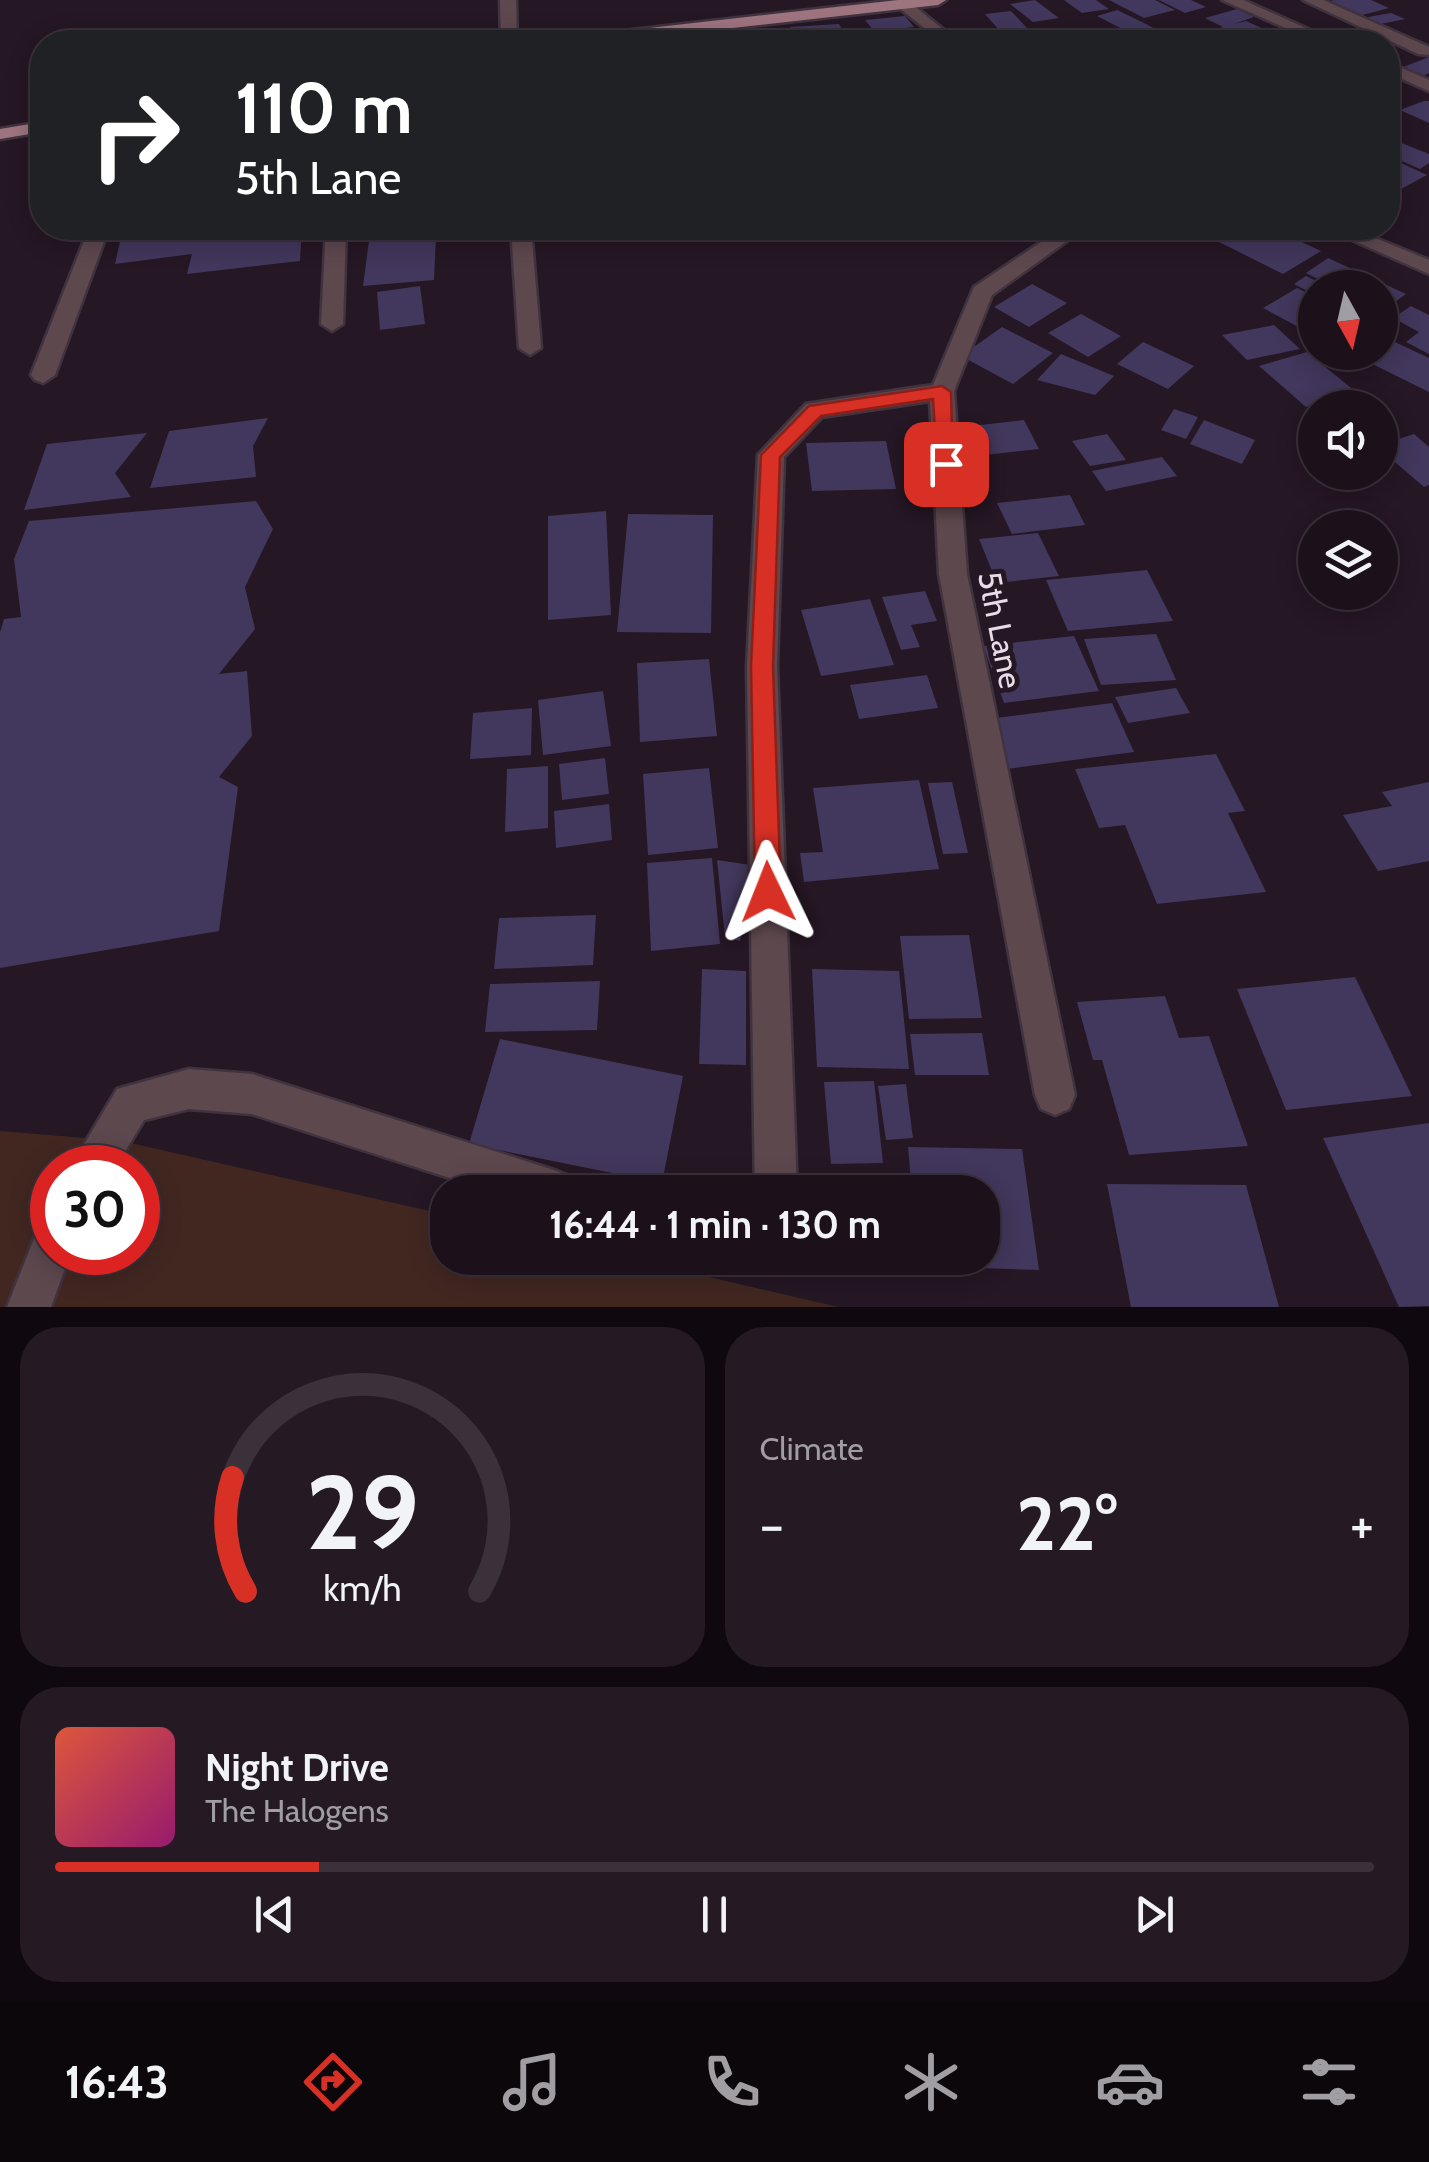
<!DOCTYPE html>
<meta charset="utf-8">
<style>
:root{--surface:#1c111b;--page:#251a24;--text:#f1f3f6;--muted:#a09da3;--line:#3a313a;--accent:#d93025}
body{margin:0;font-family:Cabin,sans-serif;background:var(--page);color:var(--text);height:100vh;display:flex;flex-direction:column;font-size:38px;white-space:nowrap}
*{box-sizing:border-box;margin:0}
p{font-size:32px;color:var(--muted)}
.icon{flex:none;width:55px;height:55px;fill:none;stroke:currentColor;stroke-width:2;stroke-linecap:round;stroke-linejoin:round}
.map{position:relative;height:1307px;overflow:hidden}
.panel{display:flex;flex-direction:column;gap:20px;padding:20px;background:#0f090f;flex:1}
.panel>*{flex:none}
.banner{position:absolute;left:30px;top:30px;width:1370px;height:210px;border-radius:40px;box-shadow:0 5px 25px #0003,0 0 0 2px var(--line);background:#202124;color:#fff;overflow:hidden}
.needle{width:65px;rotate:172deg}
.controls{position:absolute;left:1298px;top:270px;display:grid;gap:20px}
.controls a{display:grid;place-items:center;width:100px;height:100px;border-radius:50%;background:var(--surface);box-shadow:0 5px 25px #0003,0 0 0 2px var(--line);font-size:50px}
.speed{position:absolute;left:30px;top:1145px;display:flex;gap:20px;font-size:50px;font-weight:700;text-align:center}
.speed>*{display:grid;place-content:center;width:130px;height:130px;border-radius:50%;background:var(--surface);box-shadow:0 5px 25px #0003,0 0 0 2px var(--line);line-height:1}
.speed .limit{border:15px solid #d22;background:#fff;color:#111}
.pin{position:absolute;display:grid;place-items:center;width:85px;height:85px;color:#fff;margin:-42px;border-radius:20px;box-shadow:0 5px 15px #0006}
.me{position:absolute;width:110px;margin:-55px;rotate:358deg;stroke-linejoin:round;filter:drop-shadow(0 0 8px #0008)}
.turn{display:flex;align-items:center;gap:35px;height:210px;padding:0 40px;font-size:45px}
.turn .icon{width:130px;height:130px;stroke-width:2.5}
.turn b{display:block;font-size:70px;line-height:85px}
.big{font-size:75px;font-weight:700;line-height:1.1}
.panel .card{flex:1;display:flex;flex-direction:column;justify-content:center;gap:15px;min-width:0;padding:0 35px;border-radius:40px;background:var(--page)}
.panel .dial{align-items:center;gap:0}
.dial svg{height:260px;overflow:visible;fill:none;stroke:var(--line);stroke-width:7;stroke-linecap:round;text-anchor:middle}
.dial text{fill:var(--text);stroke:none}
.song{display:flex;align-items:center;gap:30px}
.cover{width:120px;height:120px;border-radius:15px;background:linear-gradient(135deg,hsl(10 70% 55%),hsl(320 70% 35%))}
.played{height:10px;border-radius:5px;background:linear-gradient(90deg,var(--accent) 20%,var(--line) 20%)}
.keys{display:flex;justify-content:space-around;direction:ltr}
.heat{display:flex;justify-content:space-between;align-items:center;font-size:55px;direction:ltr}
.panel .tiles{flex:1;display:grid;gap:20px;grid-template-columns:1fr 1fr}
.card:last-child{grid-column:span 2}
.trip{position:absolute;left:430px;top:1175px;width:570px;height:100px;border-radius:40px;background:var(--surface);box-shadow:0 5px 25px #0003,0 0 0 2px var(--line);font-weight:700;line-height:100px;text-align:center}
.menu{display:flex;height:160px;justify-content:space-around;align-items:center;background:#0b070b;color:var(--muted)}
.menu .icon{width:70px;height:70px}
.menu .selected{color:var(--accent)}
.menu b{font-size:45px;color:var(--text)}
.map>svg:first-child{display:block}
.green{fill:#422721;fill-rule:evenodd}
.building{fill:#42375c}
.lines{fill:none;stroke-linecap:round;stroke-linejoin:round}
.minor-casing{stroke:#40333f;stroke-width:5}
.tertiary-casing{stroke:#40333f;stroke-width:5}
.primary-casing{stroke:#40333f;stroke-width:5}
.minor{fill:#5d484e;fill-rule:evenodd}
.tertiary{fill:#5d484e;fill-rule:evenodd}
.primary{fill:#9e747f;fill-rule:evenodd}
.route{fill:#d93025;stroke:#8d1f18;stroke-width:2.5}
.labels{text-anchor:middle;stroke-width:10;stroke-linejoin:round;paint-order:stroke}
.street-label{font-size:32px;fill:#e8dde7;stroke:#251724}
</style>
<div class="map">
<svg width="1429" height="1307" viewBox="0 0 1429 1307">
<rect width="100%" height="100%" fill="#251724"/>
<path class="green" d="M0,1131l122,10 325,74 1,43h179l211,49h-838zM52,1168h86v84h-86z"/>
<g class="building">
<polygon points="1035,0 1059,18 1033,22 1010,4"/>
<polygon points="1064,0 1096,0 1109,9 1082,13"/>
<polygon points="1109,0 1155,0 1175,10 1144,18"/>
<polygon points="1159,0 1191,0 1206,7 1185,13"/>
<polygon points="1334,0 1371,0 1389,8 1355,17 1325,2"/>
<polygon points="1237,9 1254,17 1234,24 1246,21 1286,39 1307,33 1327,42 1194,42 1185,38 1223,27 1205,18"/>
<polygon points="1117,10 1144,23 1155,29 1134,35 1097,16"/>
<polygon points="1011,11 1027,28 999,30 985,14"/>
<polygon points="1391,13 1405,19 1376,25 1362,18"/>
<polygon points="905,16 914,27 897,29 910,42 864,42 857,34 875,32 865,20"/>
<polygon points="839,24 843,31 794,35 790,27"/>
<polygon points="1025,30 1046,42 979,42 979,41"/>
<polygon points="1429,57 1429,73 1423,76 1403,67"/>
<polygon points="1424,101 1429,101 1429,123 1400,110"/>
<polygon points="1394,140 1429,154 1429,163 1420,169 1388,155 1388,143"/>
<polygon points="1388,157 1427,175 1388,196"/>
<polygon points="123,228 302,228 300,261 187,274 192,254 115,264"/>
<polygon points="1241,228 1272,228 1321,251 1283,274 1217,241"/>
<polygon points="436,236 434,280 363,286 369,241"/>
<polygon points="1328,258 1406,294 1384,310 1380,308 1380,288 1336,288 1306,273"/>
<polygon points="1306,276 1330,288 1315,288 1315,295 1294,284"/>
<polygon points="1032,284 1067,303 1029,327 994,307"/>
<polygon points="420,286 425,324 380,330 377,292"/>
<polygon points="1297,288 1315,297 1315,336 1263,308"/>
<polygon points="1411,306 1429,315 1429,354 1406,342 1419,332 1393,318"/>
<polygon points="1081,314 1121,336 1088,357 1048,333"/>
<polygon points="1274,325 1300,349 1247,360 1222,335"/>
<polygon points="1002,327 1053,353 1013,384 961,356"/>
<polygon points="1380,335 1429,358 1429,392 1348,352 1380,352"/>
<polygon points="1143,342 1194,366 1168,389 1117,364"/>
<polygon points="1307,352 1356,392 1306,407 1259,366"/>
<polygon points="1061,354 1114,376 1095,395 1037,380"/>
<polygon points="1174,409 1198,417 1186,439 1161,430"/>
<polygon points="268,418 253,446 256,477 150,488 169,431"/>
<polygon points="1024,420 1039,449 968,457 954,428"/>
<polygon points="1204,420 1255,440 1242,464 1190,444"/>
<polygon points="147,433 115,473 131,497 24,510 47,444"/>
<polygon points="1107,434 1126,460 1090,466 1072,441"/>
<polygon points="1414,434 1429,447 1429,485 1424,487 1380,449 1380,445"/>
<polygon points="886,441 896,489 812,491 806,443"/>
<polygon points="1162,457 1177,476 1106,491 1092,471"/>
<polygon points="1070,495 1085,525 1012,534 997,503"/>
<polygon points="256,501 273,529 245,587 255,629 219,674 247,671 252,736 219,777 238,787 219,931 0,968 0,632 4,619 21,617 14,559 29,521"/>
<polygon points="606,511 611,615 548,620 548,516"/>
<polygon points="628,514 713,515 711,633 617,632"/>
<polygon points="1038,533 1059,576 997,583 979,539"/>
<polygon points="1147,570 1173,621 1068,631 1046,580"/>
<polygon points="925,591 937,621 911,625 920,647 901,650 882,597"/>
<polygon points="870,599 894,665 821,676 801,610"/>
<polygon points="1156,634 1176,680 1101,685 1084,639"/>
<polygon points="1074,636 1099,691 1004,703 983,646"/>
<polygon points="709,659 717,736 640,742 637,663"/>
<polygon points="927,675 938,708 859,719 850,685"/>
<polygon points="1176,688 1190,713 1128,723 1115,697"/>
<polygon points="603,691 611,746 543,755 538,700"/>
<polygon points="1112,703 1134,752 1006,769 988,719"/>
<polygon points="532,708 531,755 470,759 473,713"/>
<polygon points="1216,754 1245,811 1228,813 1266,892 1157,904 1125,825 1099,828 1075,769"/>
<polygon points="605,758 609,794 562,800 559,764"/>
<polygon points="548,766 548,828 505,832 507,769"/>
<polygon points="709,768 718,848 648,855 643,774"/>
<polygon points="919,780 939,869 804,882 800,853 823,852 813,788"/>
<polygon points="952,782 968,853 943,854 928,783"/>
<polygon points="1429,782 1429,861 1378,871 1343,815 1392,806 1382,792"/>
<polygon points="609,804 612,840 556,848 554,811"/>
<polygon points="712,858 720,944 651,951 647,863"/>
<polygon points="717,860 757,866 740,941 725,937"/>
<polygon points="596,915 593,965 494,969 499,918"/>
<polygon points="969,935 982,1018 909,1019 900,936"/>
<polygon points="702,969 746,971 746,1065 699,1064"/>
<polygon points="812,969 899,971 909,1069 817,1067"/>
<polygon points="1355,977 1412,1096 1286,1110 1237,989"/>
<polygon points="600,981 597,1030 485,1032 490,984"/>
<polygon points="1165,996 1179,1038 1209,1036 1248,1146 1129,1155 1102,1060 1093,1060 1077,1002"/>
<polygon points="982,1033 989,1075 915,1075 910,1034"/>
<polygon points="500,1039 683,1076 662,1183 469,1144"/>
<polygon points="874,1081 883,1163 831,1164 824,1082"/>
<polygon points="906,1084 913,1138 886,1140 878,1086"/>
<polygon points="1429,1123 1429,1306 1399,1307 1323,1138"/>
<polygon points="908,1147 1022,1149 1039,1270 918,1266 917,1258 982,1258 982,1192 912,1192"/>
<polygon points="1107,1184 1246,1185 1279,1307 1131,1307"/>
</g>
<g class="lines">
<defs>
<g id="minor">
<polygon points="500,0 516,0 517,42 501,42"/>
<polygon points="1222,0 1243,0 1337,42 1317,42"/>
<polygon points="1303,0 1323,0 1429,47 1429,55 1418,54"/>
<polygon points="1388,62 1429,80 1429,91 1388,73"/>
<polygon points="89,228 109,228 55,375 43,383 35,380 31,375"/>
<polygon points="326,228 346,228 343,324 332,331 321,324"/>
<polygon points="511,228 531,228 541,348 530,355 519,348"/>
<polygon points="1062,228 1085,228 992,295 954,391 967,574 1075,1095 1069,1109 1055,1115 1041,1109 1035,1095 939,574 930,401 822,417 784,457 777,666 797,1192 755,1192 747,666 758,455 806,404 933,385 974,287"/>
<polygon points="189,1069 252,1074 557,1171 572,1177 578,1192 493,1192 252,1114 189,1109 144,1120 115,1168 70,1168 117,1089"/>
<polygon points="52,1224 52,1252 71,1252 51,1307 7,1307 37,1231"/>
</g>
<g id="tertiary">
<polygon points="901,0 908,1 959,42 942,42 898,7"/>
<polygon points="1325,228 1351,228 1429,260 1429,274"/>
</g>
<g id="primary">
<polygon points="898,0 946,0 938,5 607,42 562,42 570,37"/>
<polygon points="42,122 42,132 0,139 0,129"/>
</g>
</defs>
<use href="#minor" class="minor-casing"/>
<use href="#tertiary" class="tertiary-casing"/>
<use href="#primary" class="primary-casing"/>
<use href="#minor" class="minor"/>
<use href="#tertiary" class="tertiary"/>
<use href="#primary" class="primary"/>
</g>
<polygon class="route" points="942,386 951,392 953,469 940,469 937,464 933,399 821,416 780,457 773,666 781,892 778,901 768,904 758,901 755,892 751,666 761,455 809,406"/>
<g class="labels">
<g class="street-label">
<text transform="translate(1000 630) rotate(79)" y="11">5th Lane</text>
</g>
</g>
</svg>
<div class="controls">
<a><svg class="needle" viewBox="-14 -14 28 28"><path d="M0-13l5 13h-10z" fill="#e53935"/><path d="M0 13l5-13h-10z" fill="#a09da3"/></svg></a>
<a><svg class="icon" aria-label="sound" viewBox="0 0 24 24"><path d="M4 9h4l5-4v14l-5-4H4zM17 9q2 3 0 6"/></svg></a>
<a><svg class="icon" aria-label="layers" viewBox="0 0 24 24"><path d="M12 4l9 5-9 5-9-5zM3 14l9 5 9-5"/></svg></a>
</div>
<div class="speed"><div class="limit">30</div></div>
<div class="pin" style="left:946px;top:464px;background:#d93025"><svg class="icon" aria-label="arrive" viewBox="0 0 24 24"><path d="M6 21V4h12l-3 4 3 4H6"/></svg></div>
<svg class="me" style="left:768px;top:892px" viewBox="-20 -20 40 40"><path d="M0-17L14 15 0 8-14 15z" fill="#d93025" stroke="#fff" stroke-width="4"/></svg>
<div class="trip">16:44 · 1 min · 130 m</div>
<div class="banner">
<div class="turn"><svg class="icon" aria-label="right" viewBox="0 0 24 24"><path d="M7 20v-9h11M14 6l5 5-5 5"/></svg><div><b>110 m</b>5th Lane</div></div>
</div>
</div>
<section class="panel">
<div class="tiles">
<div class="card dial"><svg viewBox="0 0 100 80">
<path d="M14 69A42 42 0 1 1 86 69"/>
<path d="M14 69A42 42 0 0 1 10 34" stroke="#d93025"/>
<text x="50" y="56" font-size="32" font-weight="700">29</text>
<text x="50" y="72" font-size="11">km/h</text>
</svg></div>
<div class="card"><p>Climate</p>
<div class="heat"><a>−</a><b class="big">22°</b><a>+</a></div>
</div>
<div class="card">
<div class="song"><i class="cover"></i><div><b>Night Drive</b><p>The Halogens</p></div></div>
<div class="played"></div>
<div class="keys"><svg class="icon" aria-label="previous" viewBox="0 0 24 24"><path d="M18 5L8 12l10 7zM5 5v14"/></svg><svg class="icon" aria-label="pause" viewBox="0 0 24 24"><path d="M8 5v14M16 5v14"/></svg><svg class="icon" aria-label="next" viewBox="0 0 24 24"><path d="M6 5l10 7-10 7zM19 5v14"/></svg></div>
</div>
</div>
</section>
<nav class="menu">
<b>16:43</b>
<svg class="icon selected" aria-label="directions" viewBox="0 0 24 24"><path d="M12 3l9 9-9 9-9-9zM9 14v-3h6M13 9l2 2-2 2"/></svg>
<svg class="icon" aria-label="music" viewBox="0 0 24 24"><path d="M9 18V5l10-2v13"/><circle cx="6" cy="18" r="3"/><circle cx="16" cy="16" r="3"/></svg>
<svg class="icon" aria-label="phone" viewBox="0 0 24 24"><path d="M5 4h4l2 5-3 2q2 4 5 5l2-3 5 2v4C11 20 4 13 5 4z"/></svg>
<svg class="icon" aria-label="climate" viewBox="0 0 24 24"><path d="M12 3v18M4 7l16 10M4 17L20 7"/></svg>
<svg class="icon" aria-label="car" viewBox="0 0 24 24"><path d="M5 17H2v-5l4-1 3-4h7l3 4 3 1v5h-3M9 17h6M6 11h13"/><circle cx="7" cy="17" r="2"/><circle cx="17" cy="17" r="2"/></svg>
<svg class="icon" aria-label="filters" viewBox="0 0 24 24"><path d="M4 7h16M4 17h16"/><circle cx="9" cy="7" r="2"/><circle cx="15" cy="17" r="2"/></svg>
</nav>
